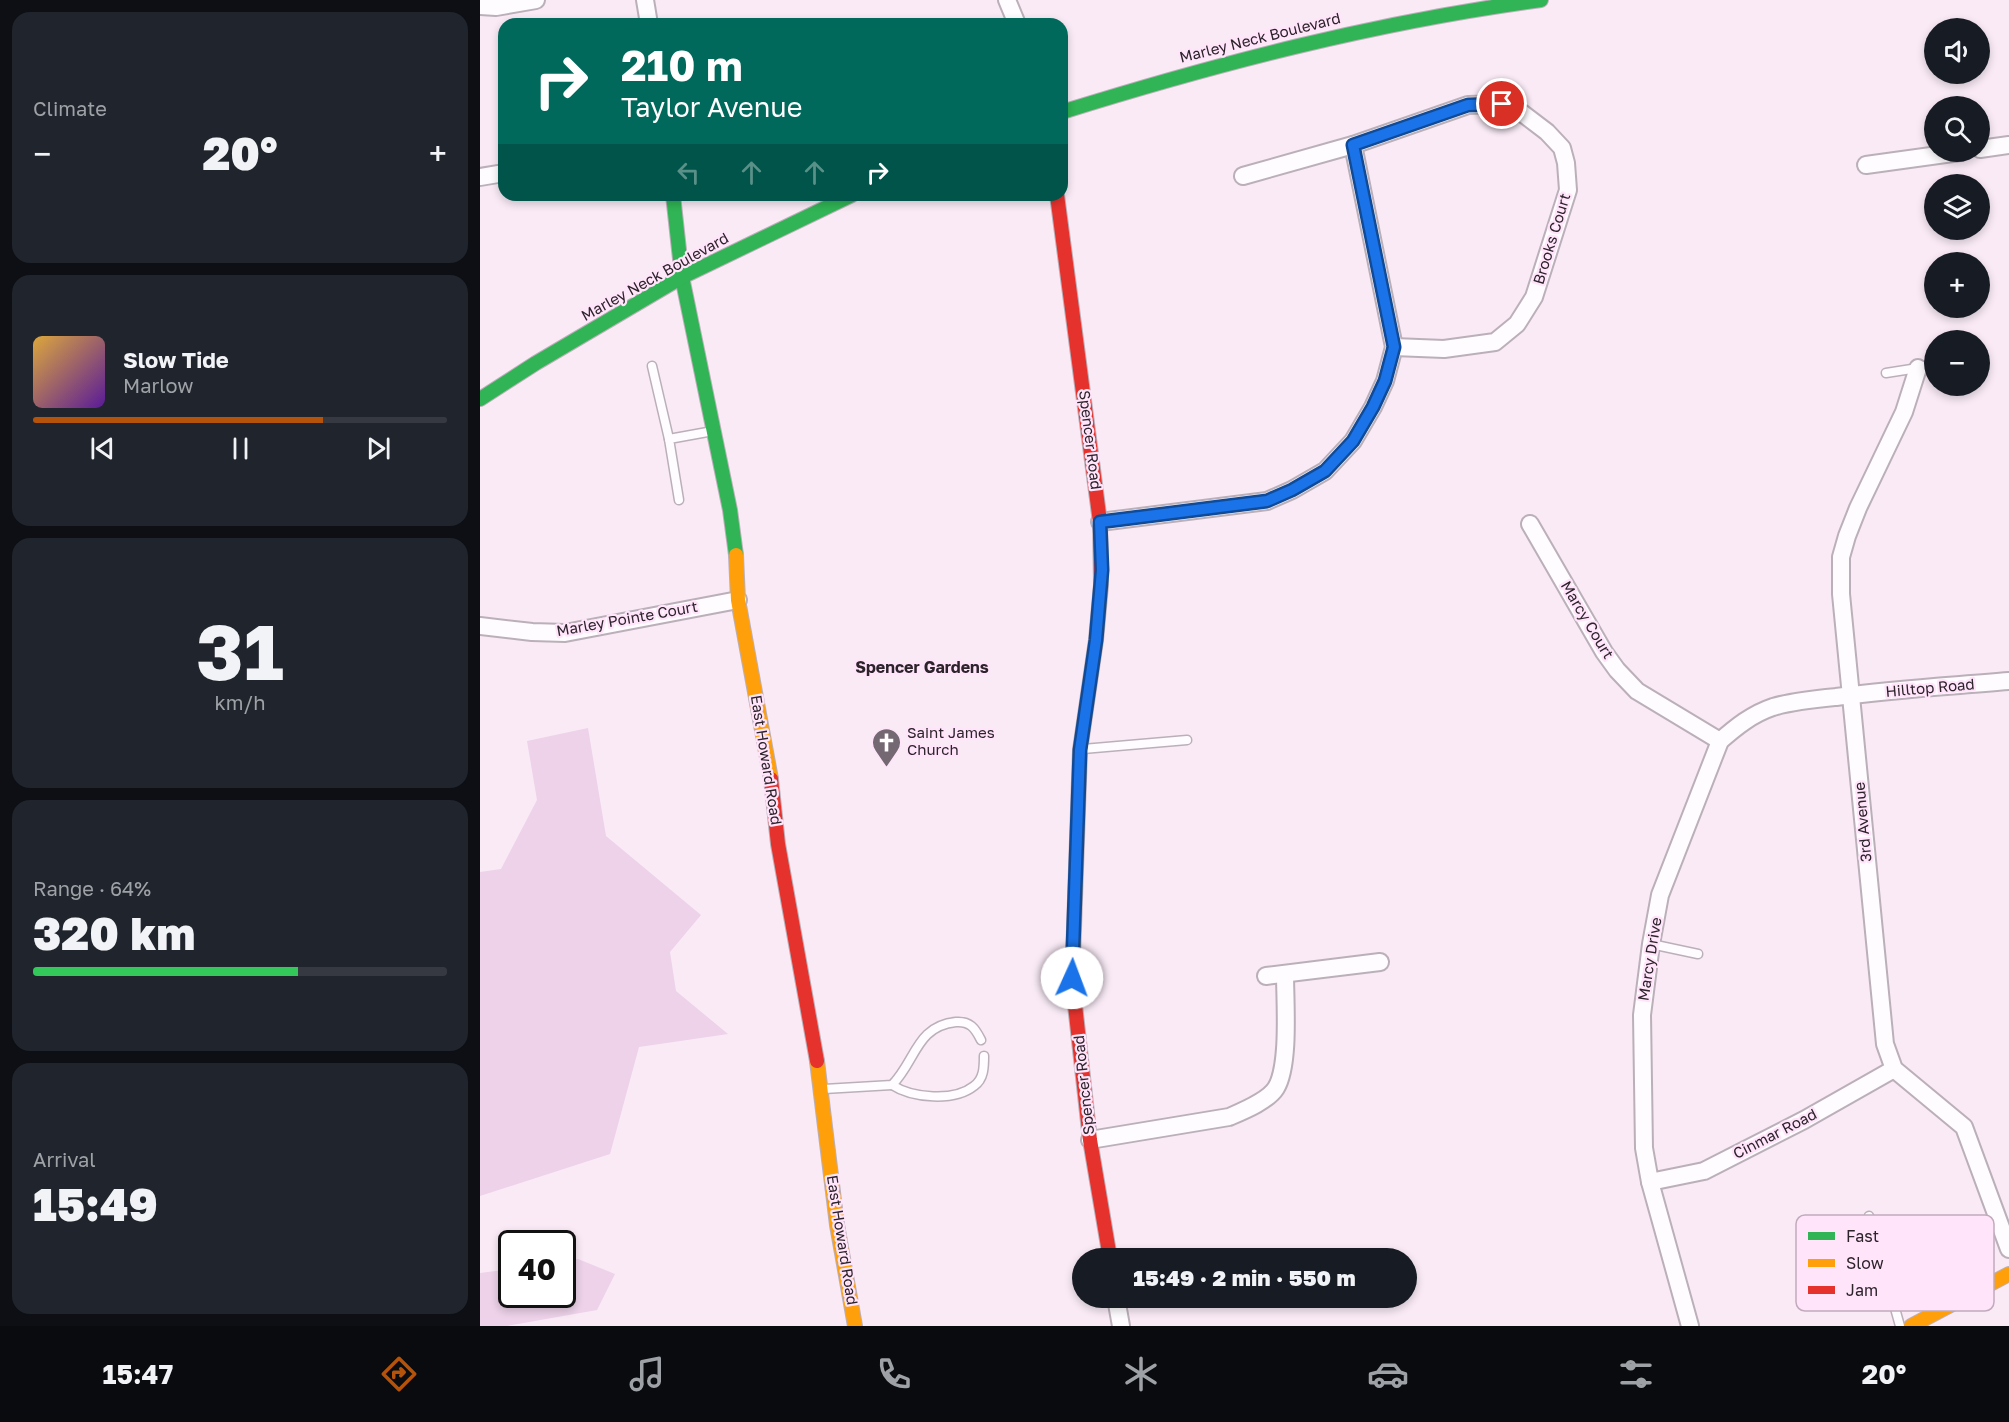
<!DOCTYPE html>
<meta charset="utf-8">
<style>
:root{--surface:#171b24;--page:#20242c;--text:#f1f3f6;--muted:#9ea1a6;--line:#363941;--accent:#b45309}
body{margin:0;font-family:"Golos Text",sans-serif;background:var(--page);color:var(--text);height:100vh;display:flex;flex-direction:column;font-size:22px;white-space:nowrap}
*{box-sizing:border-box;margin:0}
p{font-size:20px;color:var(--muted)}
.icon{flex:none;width:33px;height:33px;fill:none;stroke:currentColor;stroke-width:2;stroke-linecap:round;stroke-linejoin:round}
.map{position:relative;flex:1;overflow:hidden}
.panel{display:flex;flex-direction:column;gap:12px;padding:12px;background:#0d0f14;width:480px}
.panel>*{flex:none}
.top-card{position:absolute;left:18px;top:18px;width:570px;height:183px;border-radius:18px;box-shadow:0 3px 9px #0003;background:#00695c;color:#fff;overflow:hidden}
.fabs{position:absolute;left:1444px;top:18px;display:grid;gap:12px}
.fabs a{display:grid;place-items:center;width:66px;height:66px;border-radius:50%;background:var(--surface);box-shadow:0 3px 9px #0003;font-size:30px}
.speed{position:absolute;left:18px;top:1230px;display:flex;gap:12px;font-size:30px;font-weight:700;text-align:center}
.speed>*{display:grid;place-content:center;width:78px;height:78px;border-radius:50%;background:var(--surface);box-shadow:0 3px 9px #0003;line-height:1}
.speed .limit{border:3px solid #111;border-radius:9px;background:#fff;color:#111}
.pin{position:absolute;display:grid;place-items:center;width:51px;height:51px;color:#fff;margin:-26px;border:3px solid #fff;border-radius:50%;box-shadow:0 2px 6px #0007}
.me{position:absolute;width:66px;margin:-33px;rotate:2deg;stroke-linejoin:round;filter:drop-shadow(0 0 4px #0008)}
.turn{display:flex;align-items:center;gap:21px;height:126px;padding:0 24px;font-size:27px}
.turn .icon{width:78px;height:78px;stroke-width:2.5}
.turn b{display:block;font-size:42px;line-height:51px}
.lanes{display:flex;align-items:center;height:57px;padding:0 24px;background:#0003;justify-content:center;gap:30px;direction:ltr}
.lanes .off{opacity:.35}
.big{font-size:45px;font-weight:800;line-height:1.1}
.panel .widget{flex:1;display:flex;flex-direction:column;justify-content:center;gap:9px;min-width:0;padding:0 21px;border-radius:18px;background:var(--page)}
.panel .dial{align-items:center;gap:0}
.dial b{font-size:78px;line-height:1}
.song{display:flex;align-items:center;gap:18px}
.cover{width:72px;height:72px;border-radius:9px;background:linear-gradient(135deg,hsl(40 70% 55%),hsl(270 70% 35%))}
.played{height:6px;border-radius:3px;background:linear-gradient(90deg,var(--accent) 70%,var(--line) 70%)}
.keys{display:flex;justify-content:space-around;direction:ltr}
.heat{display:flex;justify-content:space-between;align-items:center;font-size:33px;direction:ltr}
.charge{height:9px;border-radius:4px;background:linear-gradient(90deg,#34c759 64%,var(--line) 0)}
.trip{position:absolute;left:592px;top:1248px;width:345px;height:60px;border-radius:30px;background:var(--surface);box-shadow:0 3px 9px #0003;font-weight:800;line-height:60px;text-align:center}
.tabs{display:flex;height:96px;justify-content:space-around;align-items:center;background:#090b0e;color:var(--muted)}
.tabs .icon{width:42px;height:42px}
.tabs .current{color:var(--accent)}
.tabs b{font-size:27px;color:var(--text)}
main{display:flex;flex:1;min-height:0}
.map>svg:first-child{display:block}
.green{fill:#edd2e9}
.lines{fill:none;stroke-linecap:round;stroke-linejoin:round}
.lane-casing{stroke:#bbb0b9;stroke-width:11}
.street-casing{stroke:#bbb0b9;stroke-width:20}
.fast-casing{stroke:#bbb0b9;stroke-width:16}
.slow-casing{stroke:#bbb0b9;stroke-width:16}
.jam-casing{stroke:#bbb0b9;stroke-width:16}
.lane{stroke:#fefcfe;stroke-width:8}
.street{stroke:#fefcfe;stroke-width:16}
.fast{stroke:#30b455;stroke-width:14}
.slow{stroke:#ff9f0a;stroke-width:14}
.jam{stroke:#e5322d;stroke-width:14}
.route-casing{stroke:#114b97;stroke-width:15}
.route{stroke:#1a73e8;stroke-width:10}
.labels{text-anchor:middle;stroke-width:4.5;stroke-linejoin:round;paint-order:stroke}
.street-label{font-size:15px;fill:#2c232b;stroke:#ffe4fa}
.poi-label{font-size:15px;fill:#2c232b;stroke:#ffe4fa;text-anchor:start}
.neighbourhood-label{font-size:16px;font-weight:bold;fill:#2c232b;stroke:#ffe4fa}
.key{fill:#ffe4fa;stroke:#c0aabc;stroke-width:1.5}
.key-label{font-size:16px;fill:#2c232b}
</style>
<main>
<section class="panel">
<div class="widget"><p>Climate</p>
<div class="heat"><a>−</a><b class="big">20°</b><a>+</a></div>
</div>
<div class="widget">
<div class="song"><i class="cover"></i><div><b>Slow Tide</b><p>Marlow</p></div></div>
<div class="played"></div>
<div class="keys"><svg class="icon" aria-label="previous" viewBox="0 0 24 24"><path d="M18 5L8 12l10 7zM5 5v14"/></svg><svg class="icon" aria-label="pause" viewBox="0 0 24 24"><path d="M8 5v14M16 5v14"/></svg><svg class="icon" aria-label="next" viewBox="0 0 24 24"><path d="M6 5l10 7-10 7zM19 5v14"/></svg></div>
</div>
<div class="widget dial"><b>31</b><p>km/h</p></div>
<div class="widget"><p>Range · 64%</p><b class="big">320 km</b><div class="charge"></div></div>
<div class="widget"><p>Arrival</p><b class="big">15:49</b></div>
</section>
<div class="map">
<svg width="1529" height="1326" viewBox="0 0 1529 1326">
<rect width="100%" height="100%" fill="#f9eaf6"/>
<g class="green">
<polygon points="108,728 126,836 221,915 190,952 196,991 248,1034 159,1047 130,1154 0,1196 0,872 21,869 57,800 47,741"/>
<polygon points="98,1259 135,1274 117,1310 27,1326 0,1326 0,1273 31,1269 32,1294 82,1294 83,1261"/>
</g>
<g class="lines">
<defs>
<g id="lane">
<polyline points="172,366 189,439"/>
<polyline points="1406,373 1438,368 1455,363"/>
<polyline points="199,500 189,439 233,431"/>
<polyline points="603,749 707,740"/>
<polyline points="1171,944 1218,954"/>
<path d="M412,1085c20,13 62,17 82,1 10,-7 10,-19 10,-30"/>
<path d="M344,1089l68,-4c24,-24 24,-59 64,-63 14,-1 19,6 25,18"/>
<polyline points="1389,1216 1420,1326"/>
</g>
<g id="street">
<polyline points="165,0 169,24"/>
<polyline points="527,0 537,24"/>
<polyline points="0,6 16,7 56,0"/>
<polyline points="1500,149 1529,145"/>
<polyline points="1386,165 1480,152"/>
<polyline points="763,176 873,145 988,105 1022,104 1042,113 1067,132 1082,148 1086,163 1088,190 1054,297 1037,324 1015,342 964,349 914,347"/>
<polyline points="0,177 24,173"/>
<polyline points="1438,368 1424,412 1378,508 1367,536 1361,557 1361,594 1405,1044 1414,1069 1484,1127 1529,1249"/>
<polyline points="620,522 787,501 812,490 845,471 873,441 893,407 905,381 914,347 873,145"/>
<polyline points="1050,524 1124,652 1137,670 1157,691 1240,741"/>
<polyline points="0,626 52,632 85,633 258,600"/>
<polyline points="786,976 900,962"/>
<path d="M610,1140l139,-23c14,-6 39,-16 47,-29 14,-23 9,-87 9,-114"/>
<polyline points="1170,1182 1224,1171 1324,1120 1414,1069"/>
<polyline points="636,1298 641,1326"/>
<path d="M1210,1326l-40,-144 -6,-34 -2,-133 9,-71 9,-49 60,-154c16,-14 32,-27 53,-34 20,-6 42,-8 63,-10 57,-8 115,-11 173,-16"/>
</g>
<g id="fast">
<path d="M582,112c157,-49 315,-90 479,-112"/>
<polyline points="193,195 202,277 250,510 256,555"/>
<polyline points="0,399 56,363 202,277 372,195"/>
</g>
<g id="slow">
<polyline points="256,555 258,600 291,779"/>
<polyline points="593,958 600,750 616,640 621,585"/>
<polyline points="337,1061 357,1225 375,1326"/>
<polyline points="1431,1326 1529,1274"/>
</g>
<g id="jam">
<polyline points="577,195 620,522 621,585"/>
<polyline points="291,779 298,844 337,1061"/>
<polyline points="593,958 592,978 610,1140 630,1258"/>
</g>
</defs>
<use href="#lane" class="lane-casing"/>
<use href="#street" class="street-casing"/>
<use href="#fast" class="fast-casing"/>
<use href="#slow" class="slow-casing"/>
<use href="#jam" class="jam-casing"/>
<use href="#lane" class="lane"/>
<use href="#street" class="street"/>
<use href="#fast" class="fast"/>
<use href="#slow" class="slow"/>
<use href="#jam" class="jam"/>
</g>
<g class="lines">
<defs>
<polyline id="route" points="592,978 600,750 616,640 622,570 620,522 787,501 812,490 845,471 873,441 893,407 905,381 914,347 873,145 988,105 1022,104"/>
</defs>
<use href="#route" class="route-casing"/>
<use href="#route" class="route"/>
</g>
<defs>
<symbol id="church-pin" viewBox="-11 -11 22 30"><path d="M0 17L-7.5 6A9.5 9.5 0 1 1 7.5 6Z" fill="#746972" stroke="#ffe4fa"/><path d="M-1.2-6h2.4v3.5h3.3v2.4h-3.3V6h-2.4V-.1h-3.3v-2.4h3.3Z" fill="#fff"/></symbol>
</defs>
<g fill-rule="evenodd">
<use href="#church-pin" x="390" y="726" width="33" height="45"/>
</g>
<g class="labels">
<g class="street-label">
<text transform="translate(780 38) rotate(-14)" y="5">Marley Neck Boulevard</text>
<text transform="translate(1072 239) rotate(-73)" y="5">Brooks Court</text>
<text transform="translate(175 277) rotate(-29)" y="5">Marley Neck Boulevard</text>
<text transform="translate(610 440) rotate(83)" y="5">Spencer Road</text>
<text transform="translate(147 619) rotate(-10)" y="5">Marley Pointe Court</text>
<text transform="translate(1107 620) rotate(59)" y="5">Marcy Court</text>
<text transform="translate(1450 688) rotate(-5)" y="5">Hilltop Road</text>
<text transform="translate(286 760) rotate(81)" y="5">East Howard Road</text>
<text transform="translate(1383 822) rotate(-95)" y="5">3rd Avenue</text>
<text transform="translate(1170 959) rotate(-81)" y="5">Marcy Drive</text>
<text transform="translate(604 1085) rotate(-96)" y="5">Spencer Road</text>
<text transform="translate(1295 1134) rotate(-27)" y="5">Cinmar Road</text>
<text transform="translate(362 1240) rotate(81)" y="5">East Howard Road</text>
</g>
<g class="poi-label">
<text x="427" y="738">Saint James<tspan x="427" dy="17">Church</tspan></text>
</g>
<g class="neighbourhood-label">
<text x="442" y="673">Spencer Gardens</text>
</g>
</g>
<rect x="1316" y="1215" width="198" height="96" rx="9" class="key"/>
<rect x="1328" y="1232" width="27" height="8" fill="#30b455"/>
<rect x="1328" y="1259" width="27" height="8" fill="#ff9f0a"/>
<rect x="1328" y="1286" width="27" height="8" fill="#e5322d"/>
<g class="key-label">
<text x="1366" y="1242">Fast</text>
<text x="1366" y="1269">Slow</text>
<text x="1366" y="1296">Jam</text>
</g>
</svg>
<div class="fabs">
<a><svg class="icon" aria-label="sound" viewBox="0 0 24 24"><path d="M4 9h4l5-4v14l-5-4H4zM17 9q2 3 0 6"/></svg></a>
<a><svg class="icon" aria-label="search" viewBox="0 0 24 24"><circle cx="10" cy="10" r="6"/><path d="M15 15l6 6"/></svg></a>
<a><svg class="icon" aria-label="layers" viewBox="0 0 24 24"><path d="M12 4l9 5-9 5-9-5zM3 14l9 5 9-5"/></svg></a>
<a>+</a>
<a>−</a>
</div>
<div class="speed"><div class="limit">40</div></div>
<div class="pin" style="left:1022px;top:104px;background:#d93025"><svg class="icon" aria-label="arrive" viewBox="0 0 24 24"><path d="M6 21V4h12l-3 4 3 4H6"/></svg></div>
<svg class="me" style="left:592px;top:978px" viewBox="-20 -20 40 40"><circle r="19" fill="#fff"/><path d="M0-13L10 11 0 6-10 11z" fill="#1a73e8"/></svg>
<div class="trip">15:49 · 2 min · 550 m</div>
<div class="top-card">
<div class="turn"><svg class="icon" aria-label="right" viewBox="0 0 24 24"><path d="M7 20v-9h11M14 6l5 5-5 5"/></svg><div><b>210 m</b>Taylor Avenue</div></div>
<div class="lanes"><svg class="icon off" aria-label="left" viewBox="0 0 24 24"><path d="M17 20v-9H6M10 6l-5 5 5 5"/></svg><svg class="icon off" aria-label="ahead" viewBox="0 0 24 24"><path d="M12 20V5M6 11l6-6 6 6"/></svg><svg class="icon off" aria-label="ahead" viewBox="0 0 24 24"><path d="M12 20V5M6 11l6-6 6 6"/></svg><svg class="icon" aria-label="right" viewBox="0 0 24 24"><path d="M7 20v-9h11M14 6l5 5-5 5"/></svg></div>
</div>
</div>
</main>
<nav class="tabs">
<b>15:47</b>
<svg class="icon current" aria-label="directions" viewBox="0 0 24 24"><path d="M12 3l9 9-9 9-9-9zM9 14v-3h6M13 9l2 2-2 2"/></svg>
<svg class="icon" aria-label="music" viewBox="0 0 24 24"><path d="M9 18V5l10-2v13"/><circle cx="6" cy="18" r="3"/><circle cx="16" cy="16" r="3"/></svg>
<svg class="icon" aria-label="phone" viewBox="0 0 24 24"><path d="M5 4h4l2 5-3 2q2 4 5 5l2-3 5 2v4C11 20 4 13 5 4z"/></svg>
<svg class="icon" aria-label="climate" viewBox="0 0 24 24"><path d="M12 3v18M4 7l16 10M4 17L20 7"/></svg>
<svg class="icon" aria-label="car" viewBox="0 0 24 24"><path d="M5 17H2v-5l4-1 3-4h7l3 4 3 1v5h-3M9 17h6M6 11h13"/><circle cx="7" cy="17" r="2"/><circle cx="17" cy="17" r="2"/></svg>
<svg class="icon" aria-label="filters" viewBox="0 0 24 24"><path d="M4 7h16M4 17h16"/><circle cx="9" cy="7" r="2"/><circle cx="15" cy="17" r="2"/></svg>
<b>20°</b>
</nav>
